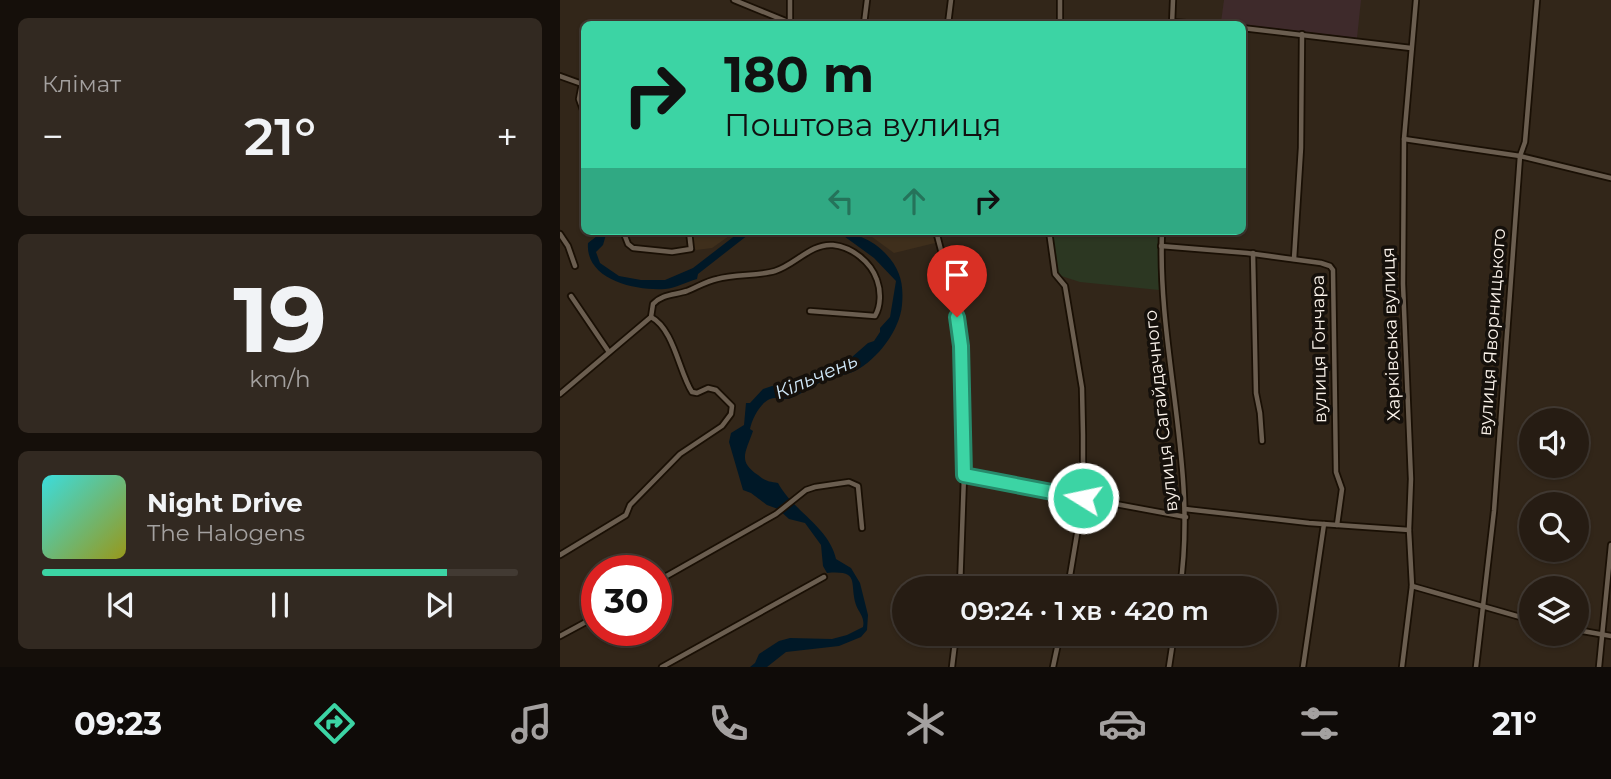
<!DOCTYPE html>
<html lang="uk">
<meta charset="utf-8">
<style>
:root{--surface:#261c13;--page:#322921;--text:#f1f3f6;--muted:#a4a1a0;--line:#423a33;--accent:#3cd4a4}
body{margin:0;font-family:Montserrat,sans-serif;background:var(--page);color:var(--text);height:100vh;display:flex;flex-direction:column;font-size:26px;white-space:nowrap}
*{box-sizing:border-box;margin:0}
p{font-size:23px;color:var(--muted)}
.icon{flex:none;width:38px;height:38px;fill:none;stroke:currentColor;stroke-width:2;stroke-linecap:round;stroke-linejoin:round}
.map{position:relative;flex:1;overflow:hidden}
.details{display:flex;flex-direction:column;gap:18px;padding:18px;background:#150f0a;width:560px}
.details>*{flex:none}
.top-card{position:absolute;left:21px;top:21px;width:665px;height:214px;border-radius:10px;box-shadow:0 2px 5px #0004,0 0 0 2px var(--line);background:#3cd4a4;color:#111;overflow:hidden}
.controls{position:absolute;left:959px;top:408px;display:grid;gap:14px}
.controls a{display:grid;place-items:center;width:70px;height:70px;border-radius:50%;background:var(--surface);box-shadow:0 2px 5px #0004,0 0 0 2px var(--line);font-size:35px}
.speed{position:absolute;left:21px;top:555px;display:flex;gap:14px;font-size:35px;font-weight:700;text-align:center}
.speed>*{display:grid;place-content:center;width:91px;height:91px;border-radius:50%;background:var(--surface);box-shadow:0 2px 5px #0004,0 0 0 2px var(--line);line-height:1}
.speed .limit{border:10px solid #d22;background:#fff;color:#111}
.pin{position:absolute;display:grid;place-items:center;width:60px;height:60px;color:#fff;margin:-72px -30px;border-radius:50% 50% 50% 0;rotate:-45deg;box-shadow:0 0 7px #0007}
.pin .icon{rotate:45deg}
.me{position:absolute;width:77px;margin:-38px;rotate:280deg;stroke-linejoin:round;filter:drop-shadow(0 0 5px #0008)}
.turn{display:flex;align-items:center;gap:24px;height:147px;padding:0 28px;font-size:32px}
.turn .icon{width:91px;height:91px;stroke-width:2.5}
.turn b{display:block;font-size:49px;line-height:60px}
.lanes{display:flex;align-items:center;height:66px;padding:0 28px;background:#0003;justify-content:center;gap:35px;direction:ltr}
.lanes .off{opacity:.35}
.big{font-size:52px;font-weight:600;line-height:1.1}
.details .widget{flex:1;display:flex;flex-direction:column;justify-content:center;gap:10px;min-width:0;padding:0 24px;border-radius:10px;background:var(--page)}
.details .dial{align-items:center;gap:0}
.dial b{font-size:91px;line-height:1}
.song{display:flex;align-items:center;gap:21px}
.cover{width:84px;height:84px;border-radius:10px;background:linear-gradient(135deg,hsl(180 70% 55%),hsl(60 70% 35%))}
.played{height:7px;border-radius:4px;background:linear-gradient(90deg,var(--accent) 85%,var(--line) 85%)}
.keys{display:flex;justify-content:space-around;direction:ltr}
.heat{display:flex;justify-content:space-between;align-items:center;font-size:38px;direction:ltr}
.trip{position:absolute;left:332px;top:576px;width:385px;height:70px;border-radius:35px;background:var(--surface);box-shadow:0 2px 5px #0004,0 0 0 2px var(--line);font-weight:600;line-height:70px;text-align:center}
.dock{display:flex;height:112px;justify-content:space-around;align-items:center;background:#0f0b08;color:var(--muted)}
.dock .icon{width:49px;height:49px}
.dock .active{color:var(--accent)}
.dock b{font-size:32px;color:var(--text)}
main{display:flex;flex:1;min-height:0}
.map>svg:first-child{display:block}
.built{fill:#3f2f1c}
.education{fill:#3e2a2b}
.green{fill:#2c3722}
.water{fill:#001827}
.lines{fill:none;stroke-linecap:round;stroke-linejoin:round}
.minor-casing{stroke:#190f04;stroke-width:8}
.minor{stroke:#6b5e50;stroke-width:4.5}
.route-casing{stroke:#278a6b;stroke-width:18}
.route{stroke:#3cd4a4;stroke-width:12}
.labels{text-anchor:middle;stroke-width:7;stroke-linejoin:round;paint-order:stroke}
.street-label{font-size:18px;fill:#fbf3eb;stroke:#15100b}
.water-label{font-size:19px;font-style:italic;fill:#d0e8f9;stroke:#15100b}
</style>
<main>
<section class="details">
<div class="widget"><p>Клімат</p>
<div class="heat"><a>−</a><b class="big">21°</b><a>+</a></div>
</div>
<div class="widget dial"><b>19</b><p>km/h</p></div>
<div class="widget">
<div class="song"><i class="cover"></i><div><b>Night Drive</b><p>The Halogens</p></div></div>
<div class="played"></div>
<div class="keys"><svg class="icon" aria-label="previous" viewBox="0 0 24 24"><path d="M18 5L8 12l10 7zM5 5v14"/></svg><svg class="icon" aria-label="pause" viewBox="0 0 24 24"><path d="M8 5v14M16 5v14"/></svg><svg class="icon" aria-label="next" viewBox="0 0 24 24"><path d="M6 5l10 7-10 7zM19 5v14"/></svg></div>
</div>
</section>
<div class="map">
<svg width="1051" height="667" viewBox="0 0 1051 667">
<rect width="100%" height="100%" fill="#322619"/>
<g class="built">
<polygon points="131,231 176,231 152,248 136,250 132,244"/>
<polygon points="304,231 372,231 375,243 334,253"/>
</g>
<polygon class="education" points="664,0 801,0 797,38 661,22"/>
<polygon class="green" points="491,231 598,231 599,290 520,282 498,275"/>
<g class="water">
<path d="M39,231h8l-4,14 -7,7 4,11 19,13 22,4h24l28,-12 48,-37h12l-55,43 -1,5c-11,3 -21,9 -32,10 -29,2 -80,-9 -77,-46l9,-7z"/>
<path d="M277,231c15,0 37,10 47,21 16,16 20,31 18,53 -2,25 -25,55 -47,66 -10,5 -21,4 -31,9 -11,6 -21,13 -33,18 -7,3 -14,-2 -21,1 -10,4 -18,20 -20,30l3,2c-7,21 -16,30 5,44 7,6 11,7 20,8 15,28 51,44 58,76l15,9 9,15 8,32 -1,15 -6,7 -22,9 -53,6 -19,15h-17l5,-4 4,-9 20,-13 11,-3 42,1 15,-4 16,-8c2,-10 -4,-14 -7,-22 -7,-22 5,-35 -29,-32l-4,-7 -2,-21 -16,-22 -16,-4 -11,-10 -11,-4 -16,-12 -8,-3 -14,-48 2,-9 13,-8 2,-22h4l13,-14 9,-3 22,-2 30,-16 20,-4 24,-21 6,-2 6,-9v-4l10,-11 6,-36 -22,-23z"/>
</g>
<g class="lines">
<defs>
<g id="minor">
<polyline points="174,0 233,24"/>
<polyline points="612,22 640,24"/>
<polyline points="230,23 230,0"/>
<polyline points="304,24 307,0"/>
<polyline points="388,24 391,0"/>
<polyline points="500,24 500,0"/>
<polyline points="612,24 613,0"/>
<polyline points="682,28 851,48"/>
<polyline points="0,76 22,84"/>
<polyline points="22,84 19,99 24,113"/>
<polyline points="844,139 960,156 1051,178"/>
<polyline points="63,231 68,244 73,248 112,252 131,249 129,231"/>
<polyline points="376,231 395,304 401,346 404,476 400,588"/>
<polyline points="489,231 495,274 505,286 522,388 523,435 523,498 508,588"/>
<path d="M602,231c-5,119 36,238 18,357"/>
<polyline points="0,234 8,246 15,266"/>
<polyline points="601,246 687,253 761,263 770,266 773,270 776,472 782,489 777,525"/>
<polyline points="693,253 696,393 700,413 702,441"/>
<polyline points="734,259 741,148 742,34"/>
<polyline points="11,296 49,352"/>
<path d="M0,394l91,-77 2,-13c9,-10 22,-9 34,-13 10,-4 20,-10 30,-12 18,-5 41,-3 58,-8 20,-6 36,-28 58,-26 19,2 38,17 44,35 4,11 4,26 -2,36l-65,-5"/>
<polyline points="404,476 626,517"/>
<polyline points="625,509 749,523 849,530"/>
<path d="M0,555l66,-40 4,-10 50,-51 42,-28 9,-12 1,-8 -16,-16 -8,-2 -11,5 -5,-1c-13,-20 -18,-63 -41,-75"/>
<polyline points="96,582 216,514 246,490 255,487 289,482 298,486 302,528"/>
<polyline points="852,586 971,620"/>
<polyline points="1017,630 1051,636"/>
<polyline points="0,636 37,616"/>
<polyline points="102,667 264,577"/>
<polyline points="392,667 396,634"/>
<polyline points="493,667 500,634"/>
<polyline points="609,667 614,634"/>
<polyline points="743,667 764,524"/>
<polyline points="842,667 852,586 849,530 851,479 843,284 844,139 856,0"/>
<polyline points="916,667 934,511 960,156 965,142 977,0"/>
<polyline points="1039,667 1051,545"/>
</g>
</defs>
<use href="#minor" class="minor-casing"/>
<use href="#minor" class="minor"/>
</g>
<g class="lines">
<defs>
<polyline id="route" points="397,317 401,346 404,475 523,498"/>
</defs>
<use href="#route" class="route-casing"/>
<use href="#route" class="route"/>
</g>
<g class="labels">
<g class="street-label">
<text transform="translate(932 332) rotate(-86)" y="6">вулиця Яворницького</text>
<text transform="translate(831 334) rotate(-92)" y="6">Харківська вулиця</text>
<text transform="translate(759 349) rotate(-91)" y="6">вулиця Гончара</text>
<text transform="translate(601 411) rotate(-96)" y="6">вулиця Сагайдачного</text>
</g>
<g class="water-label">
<text transform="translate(256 376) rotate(-23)" y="7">Кільчень</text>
</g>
</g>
</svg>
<div class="controls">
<a><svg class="icon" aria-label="sound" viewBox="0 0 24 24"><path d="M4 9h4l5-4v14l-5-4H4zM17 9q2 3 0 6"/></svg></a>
<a><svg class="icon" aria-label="search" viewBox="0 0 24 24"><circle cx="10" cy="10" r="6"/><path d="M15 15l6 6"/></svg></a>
<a><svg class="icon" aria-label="layers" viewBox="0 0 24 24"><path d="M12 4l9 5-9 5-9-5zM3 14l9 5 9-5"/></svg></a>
</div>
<div class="speed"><div class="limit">30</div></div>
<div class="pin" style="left:397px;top:317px;background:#d93025"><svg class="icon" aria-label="arrive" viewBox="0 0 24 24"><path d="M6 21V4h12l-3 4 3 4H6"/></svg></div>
<svg class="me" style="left:523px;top:498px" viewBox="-20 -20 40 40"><circle r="17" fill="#3cd4a4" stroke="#fff" stroke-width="3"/><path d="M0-11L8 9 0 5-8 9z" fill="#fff"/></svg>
<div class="trip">09:24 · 1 хв · 420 m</div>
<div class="top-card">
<div class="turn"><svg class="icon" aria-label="right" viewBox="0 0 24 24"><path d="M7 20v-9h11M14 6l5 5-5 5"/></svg><div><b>180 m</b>Поштова вулиця</div></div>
<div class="lanes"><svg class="icon off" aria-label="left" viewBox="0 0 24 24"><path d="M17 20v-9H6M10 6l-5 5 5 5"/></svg><svg class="icon off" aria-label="ahead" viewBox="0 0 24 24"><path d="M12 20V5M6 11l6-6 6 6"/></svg><svg class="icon" aria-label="right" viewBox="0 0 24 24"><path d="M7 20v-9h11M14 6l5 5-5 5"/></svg></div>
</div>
</div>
</main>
<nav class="dock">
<b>09:23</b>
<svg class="icon active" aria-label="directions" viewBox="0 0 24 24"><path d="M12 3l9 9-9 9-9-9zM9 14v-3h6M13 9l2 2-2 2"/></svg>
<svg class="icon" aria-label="music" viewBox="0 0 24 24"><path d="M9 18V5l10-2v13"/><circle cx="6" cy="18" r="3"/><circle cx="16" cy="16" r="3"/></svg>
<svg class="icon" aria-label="phone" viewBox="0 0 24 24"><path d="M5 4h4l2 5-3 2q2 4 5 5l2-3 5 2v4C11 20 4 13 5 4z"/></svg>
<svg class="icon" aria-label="climate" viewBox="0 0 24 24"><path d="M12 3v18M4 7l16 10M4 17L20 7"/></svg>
<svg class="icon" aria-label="car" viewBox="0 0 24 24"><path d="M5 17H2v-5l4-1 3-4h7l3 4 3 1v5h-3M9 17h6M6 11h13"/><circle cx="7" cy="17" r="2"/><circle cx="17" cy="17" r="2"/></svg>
<svg class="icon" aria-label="filters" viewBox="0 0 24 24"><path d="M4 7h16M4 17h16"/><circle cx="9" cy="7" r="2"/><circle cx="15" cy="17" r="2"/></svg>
<b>21°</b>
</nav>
